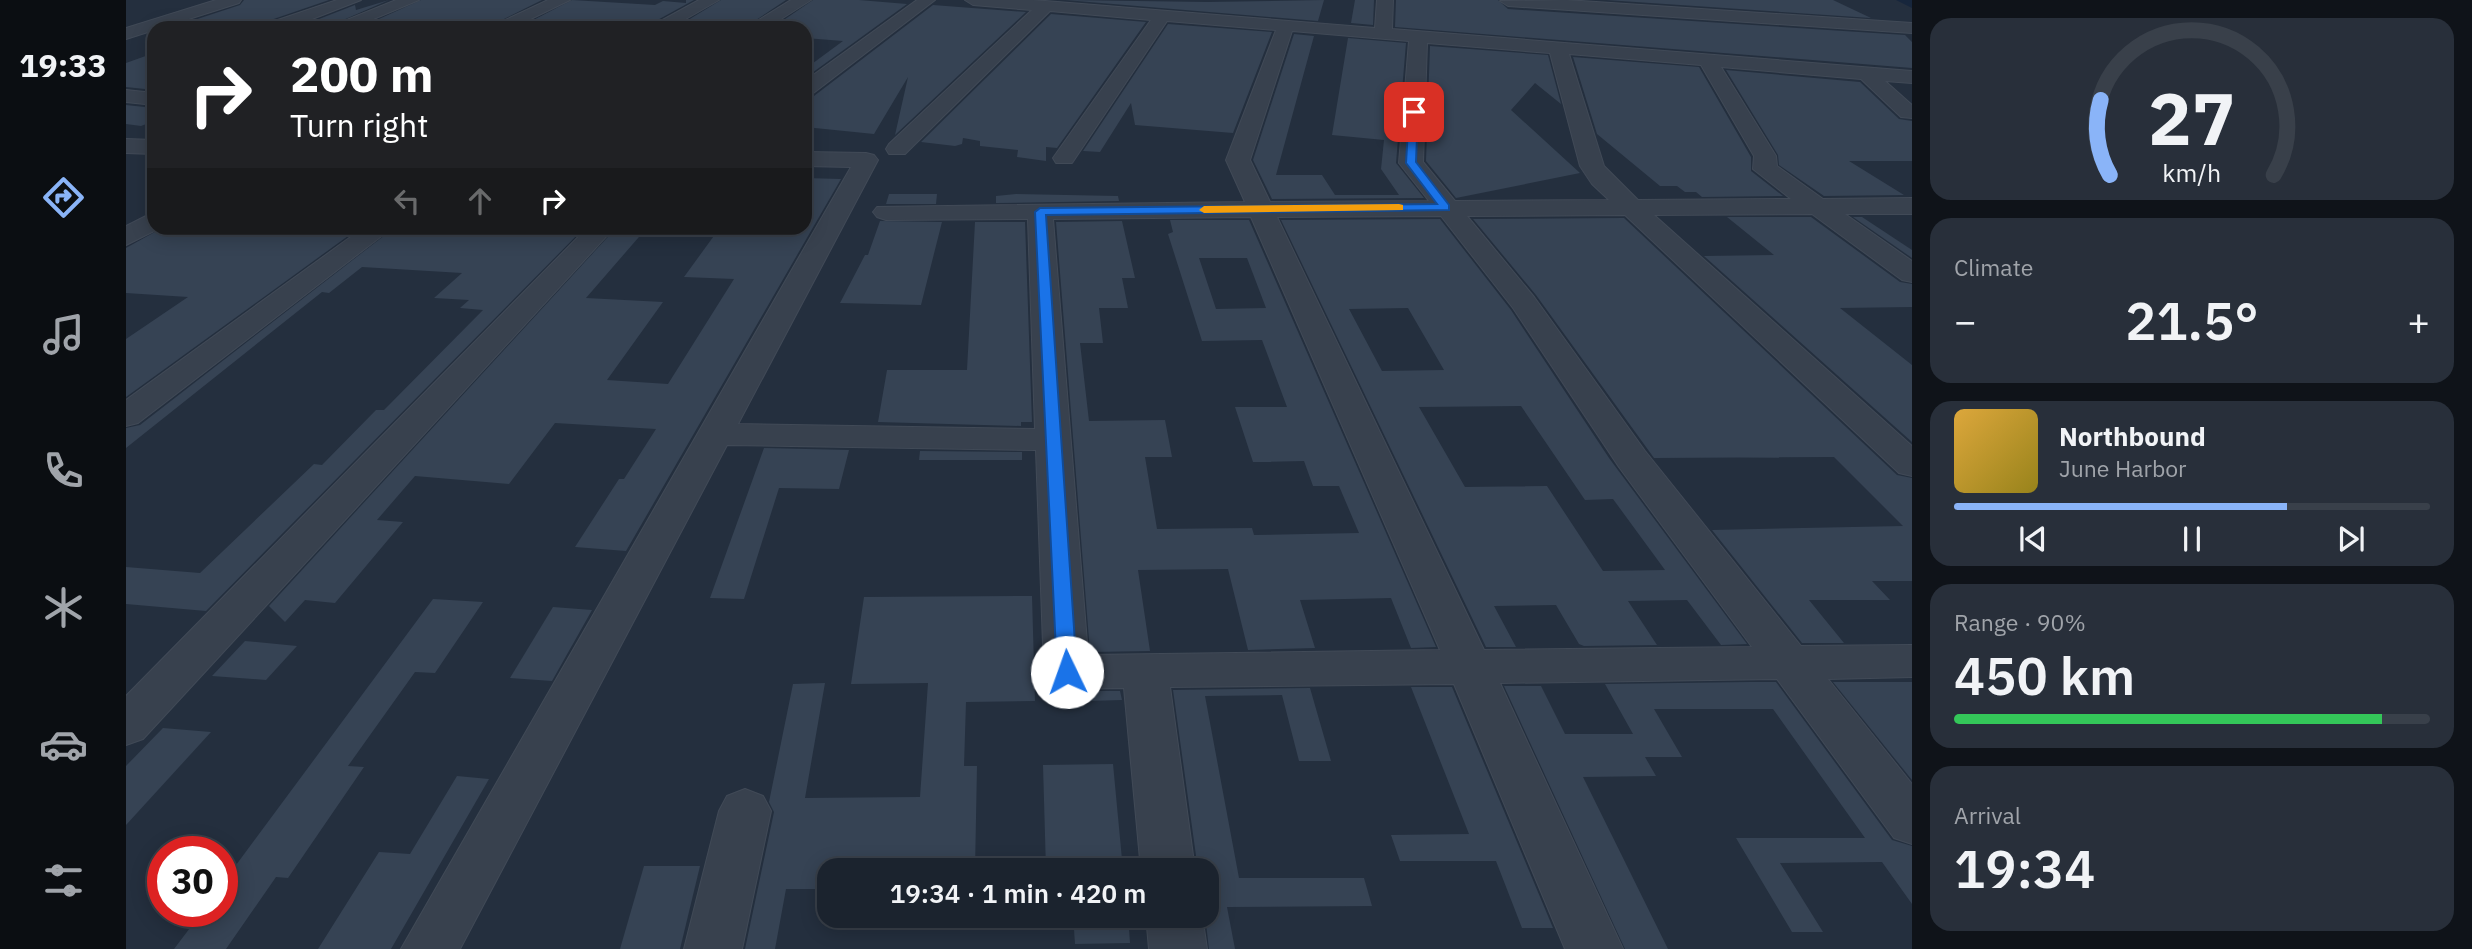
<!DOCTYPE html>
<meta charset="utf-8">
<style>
:root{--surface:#1b232e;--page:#282f3a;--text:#f1f3f6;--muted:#a0a4aa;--line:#39404a;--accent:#8ab4f8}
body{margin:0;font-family:"IBM Plex Sans",sans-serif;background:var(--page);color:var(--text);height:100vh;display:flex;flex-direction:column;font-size:26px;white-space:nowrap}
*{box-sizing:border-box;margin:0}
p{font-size:23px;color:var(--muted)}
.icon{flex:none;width:38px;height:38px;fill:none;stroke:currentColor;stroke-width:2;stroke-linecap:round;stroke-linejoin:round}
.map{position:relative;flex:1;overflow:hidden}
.panel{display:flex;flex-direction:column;gap:18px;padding:18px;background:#0f1319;width:560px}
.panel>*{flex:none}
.hud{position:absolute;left:21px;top:21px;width:665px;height:214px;border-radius:21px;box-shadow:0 4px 18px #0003,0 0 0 2px var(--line);background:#202124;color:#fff;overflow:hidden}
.speed{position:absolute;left:21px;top:836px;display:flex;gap:14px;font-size:35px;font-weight:700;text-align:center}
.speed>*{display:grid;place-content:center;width:91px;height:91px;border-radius:50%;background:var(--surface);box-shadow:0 4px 18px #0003,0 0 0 2px var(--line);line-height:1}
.speed .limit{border:10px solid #d22;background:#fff;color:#111}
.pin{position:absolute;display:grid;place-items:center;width:60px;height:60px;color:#fff;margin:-30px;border-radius:14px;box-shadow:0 4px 10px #0006}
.me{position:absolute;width:77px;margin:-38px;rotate:357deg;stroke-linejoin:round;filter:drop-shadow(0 0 5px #0008)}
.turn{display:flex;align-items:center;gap:24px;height:147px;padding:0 28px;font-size:32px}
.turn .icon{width:91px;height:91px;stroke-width:2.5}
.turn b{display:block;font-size:49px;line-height:60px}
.lanes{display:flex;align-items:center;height:66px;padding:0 28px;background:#0003;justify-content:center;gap:35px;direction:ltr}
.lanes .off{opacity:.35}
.big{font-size:52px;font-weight:600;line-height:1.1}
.panel .card{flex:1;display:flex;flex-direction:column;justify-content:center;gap:10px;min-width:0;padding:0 24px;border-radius:21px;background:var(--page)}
.panel .dial{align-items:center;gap:0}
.dial svg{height:182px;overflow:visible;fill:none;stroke:var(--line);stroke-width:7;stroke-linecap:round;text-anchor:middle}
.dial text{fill:var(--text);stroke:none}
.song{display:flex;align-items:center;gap:21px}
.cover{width:84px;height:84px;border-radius:10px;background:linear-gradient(135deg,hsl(40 70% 55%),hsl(50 70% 35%))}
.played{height:7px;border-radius:4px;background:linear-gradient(90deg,var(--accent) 70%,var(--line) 70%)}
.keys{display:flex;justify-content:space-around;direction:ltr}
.heat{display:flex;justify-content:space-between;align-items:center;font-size:38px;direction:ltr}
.charge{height:10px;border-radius:5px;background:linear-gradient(90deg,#34c759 90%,var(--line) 0)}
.trip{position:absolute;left:691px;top:858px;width:402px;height:70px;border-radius:21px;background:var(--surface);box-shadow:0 4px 18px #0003,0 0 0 2px var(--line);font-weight:600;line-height:70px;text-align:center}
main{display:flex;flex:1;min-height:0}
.dock{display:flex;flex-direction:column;width:126px;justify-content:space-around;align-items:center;background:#0b0e12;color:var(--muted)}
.dock .icon{width:49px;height:49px}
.dock .current{color:var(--accent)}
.dock b{font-size:32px;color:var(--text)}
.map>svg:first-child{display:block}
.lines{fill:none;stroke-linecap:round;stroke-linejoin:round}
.canal{fill:#17263c;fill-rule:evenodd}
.building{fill:#364354;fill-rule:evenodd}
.minor-casing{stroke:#414a57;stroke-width:2}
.minor{fill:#38414e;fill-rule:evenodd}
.route{fill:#1a73e8;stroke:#114b97;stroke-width:2}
.slow{fill:#f59e0b}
</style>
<main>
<nav class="dock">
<b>19:33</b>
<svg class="icon current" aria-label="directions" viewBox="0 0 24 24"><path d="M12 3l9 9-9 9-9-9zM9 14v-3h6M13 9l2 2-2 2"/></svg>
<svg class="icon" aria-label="music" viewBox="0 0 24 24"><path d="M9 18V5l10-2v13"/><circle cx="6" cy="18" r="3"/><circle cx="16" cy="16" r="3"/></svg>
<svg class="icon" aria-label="phone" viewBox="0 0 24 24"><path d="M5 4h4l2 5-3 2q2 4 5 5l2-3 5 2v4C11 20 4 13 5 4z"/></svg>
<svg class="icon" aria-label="climate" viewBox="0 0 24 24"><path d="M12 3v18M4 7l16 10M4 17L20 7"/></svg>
<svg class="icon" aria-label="car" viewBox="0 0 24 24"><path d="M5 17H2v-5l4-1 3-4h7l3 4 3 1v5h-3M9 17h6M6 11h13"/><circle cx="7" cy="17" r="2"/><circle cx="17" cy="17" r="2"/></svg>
<svg class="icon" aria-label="filters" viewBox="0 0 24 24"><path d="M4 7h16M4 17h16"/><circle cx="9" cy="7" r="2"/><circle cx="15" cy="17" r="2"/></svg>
</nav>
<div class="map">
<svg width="1786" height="949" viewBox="0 0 1786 949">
<rect width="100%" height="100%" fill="#242f3e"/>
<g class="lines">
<polygon class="canal" points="1770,0 1786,0 1786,8"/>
</g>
<g class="building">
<polygon points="118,0 203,0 139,22 134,28 44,28 114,5"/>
<polygon points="263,0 199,28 170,28 229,5 230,10"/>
<polygon points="295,0 416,0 360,28 233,28"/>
<polygon points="446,0 529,5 537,1 560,3 560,0 568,0 517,28 392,28"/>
<polygon points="595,0 660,0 618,28 549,28"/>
<polygon points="687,0 733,0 781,4 679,78 679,69 717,41 679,38 679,28 646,28"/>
<polygon points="939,0 1081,2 1198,0 1192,21"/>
<polygon points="1229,0 1248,0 1247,25 1225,23"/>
<polygon points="1270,0 1372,0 1382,9 1779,35 1786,42 1786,68 1269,27"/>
<polygon points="1480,0 1707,0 1745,18"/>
<polygon points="807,5 900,12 769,135 782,77 748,134 679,127 679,98 688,96"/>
<polygon points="925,14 1020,22 931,148 920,147 920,161 891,157 892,150 854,146 854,141 837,138 836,144 829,146 795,142"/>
<polygon points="1042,24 1146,32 1107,133 1009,125 1005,103 974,152 957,151"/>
<polygon points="1168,34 1188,36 1150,175 1196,175 1209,195 1273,195 1255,169 1258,140 1206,135 1222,38 1280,43 1270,163 1298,198 1146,199 1127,160"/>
<polygon points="1304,46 1422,55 1435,104 1409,83 1385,110 1454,173 1330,198 1300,161"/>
<polygon points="28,53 28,90 0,87 0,63"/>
<polygon points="1447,57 1573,67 1625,157 1625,171 1657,196 1576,197 1570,192 1559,192 1551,186 1534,186 1471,134"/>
<polygon points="1600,70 1734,82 1773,119 1786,121 1786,161 1723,161 1778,195 1698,196 1653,165 1652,155"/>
<polygon points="0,105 28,108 28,121 15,126 0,124"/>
<polygon points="679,178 715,179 500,551 449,547 493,479 498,479 530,429 429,423 383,484 289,476 251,520 277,522 209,603 179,600 159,622 143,606 490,228 519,230 460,298 537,302 481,380 542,384 608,279 558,277 590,233 604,234 609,228 679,228"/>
<polygon points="763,194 811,194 810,204 760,204"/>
<polygon points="890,194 992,196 993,201 870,203 870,196"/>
<polygon points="1601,217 1685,217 1774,282 1786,284 1786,307 1714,308 1786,365 1786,442 1578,256 1648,255"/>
<polygon points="1727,217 1736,217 1786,250 1786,258"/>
<polygon points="1498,218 1771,475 1786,478 1786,581 1746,581 1764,600 1683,600 1718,643 1676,643 1586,530 1777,526 1708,457 1528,458 1410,295 1347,219"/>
<path d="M1314,219l71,91 98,148 138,186 -26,1 -34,-45 -59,1 29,44 -73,1 -5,-2 -23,-39 -62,1 22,41h-30l-205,-427zM1282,308l36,62 -62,1 -33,-62zM1395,406l64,94 28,-1 52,71 -62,1 -56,-85 -82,1 -46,-80z"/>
<path d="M1044,220h79l187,427 -25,1 -20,-50 -91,2 15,48 -67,2 -20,-81 -90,1 12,81 -60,1 -34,-430 66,-1 13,57h-13l6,30h-29l4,35h-23l9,78 76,-1 7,37h-27l12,72 95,-1 2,7 105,-2 -20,-47h-26l-9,-25 -51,1 -18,-55h52l-25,-67 -60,1 -34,-107 5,-2zM1073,258h48l19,50 -50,1z"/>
<polygon points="754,221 816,222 795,305 714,303 739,255 742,255"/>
<polygon points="849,222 899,222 906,422 895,422 895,426 752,422 761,370 841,370"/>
<polygon points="36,228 130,229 233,228 0,397 0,339 62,297 0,293 0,248"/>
<polygon points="268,228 458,228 80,611 0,604 0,567 74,573 188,464 196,465 250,410 258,410 357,310 334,308 343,300 308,298 336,273 236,267 203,293 196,292 0,448 0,428 14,425"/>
<polygon points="638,448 723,450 713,489 653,488 618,599 584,598"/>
<polygon points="794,451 896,452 896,460 793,460"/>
<polygon points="906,596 909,701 840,702 838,766 851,766 849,870 704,870 704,889 660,889 649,949 619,949 648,812 643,802 667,684 699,683 679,798 794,797 802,683 725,684 738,597"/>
<polygon points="307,599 357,602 309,673 289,672 222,766 238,767 162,878 150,877 100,949 48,949 76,912 96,912 96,884"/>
<polygon points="427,607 466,610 426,681 384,678"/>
<polygon points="119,641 171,646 140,680 86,676"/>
<polygon points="1623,682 1650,682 1766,840 1786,846 1786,904 1756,862 1654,863 1697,932 1666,932 1610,838 1739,838 1647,709 1528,709 1556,757 1519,757 1530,776 1457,777 1542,949 1499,949 1378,686 1415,686 1439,734 1507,734 1479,684"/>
<polygon points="1707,682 1786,682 1786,780"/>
<polygon points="1285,687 1326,687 1427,928 1396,928 1370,861 1274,861 1265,835 1343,834"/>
<polygon points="1184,688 1205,761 1173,761 1156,695 1079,696 1113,878 1238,878 1246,906 1101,907 1109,949 1083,949 1079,915 1082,915 1082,870 1072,870 1047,690"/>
<polygon points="962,691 994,691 996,700 963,701"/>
<polygon points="37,728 85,732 0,825 0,766"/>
<polygon points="987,764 997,870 920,870 917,765"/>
<polygon points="331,776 363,779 265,949 192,949 253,852 284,854"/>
<polygon points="518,866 574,866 554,949 494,949"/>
<polygon points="947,915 1002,915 1004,943 949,944"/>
</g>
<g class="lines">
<defs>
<g id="minor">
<polygon points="90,0 115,0 113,3 0,39 0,28"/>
<polygon points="211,0 235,0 163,28 137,28 140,24"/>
<polygon points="270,0 293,0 226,28 201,28"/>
<polygon points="422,0 444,0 386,28 362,28"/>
<polygon points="573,0 593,0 544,28 522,28"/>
<polygon points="665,0 685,0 641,28 620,28"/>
<polygon points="791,0 809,0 686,94 679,96 679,81"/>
<path d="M839,0h68l342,28 2,-28h16l-1,29 520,42v12l-27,-2 27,24v13l-11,-1 -40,-38 -140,-12 55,89 1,10 46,33 89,-1v16h-67l67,47v21l-10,-2 -90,-66 -158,1 258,231v30l-13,-3 -274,-258 -158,1 67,81 111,154 156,195 111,-1v32l-84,2 84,105v60l-18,-6 -117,-159 -277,4 123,266h-58l-111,-265 -284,3 25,183h-54l-17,-182 -57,1 -16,-5 -7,-12 -8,-222 -309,-5 -267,504h-59l450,-782 -46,-1v-14l61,1 8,2 4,5 -140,264 297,5 -7,-210 -142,1 -9,-3 -4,-5 4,-5 368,-5 -19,-42 50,-130 -109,-9 -95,142h-16l-3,-5 98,-138 -101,-9 -145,143h-16l-3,-5 3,-5 143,-134 -59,-5zM1166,31l117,10 -10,122 30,38 -159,1 -20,-42zM1301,43l123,10 30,113 12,18 17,16 -154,1 -32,-39zM1443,54l132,11 53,91 -1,13 38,30 -153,1 -34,-34zM1315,216l72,92 106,159 133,180 -268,3 -207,-433zM1125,217l189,433 -352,5 -35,-436z"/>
<polygon points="1440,0 1786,23 1786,33 1382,6 1374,1"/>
<polygon points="0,90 28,93 28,105 0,102"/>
<polygon points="0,139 28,140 28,154 0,153"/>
<polygon points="28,212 28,228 34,228 0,245 0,226"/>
<polygon points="237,228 266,228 12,423 0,426 0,400"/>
<polygon points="461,228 488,228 17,739 0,745 0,696"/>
<polygon points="619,789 637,796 645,811 616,949 558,949 593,811 601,796"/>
<polygon points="1020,915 1076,915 1081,949 1023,949"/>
</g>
</defs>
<use href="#minor" class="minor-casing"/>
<use href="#minor" class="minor"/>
</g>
<polygon class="route" points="1288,109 1292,112 1290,162 1323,205 1323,210 920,215 951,672 941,679 934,677 931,672 909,212 914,208 1311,204 1280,163 1283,112"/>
<polygon class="slow" points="1273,204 1277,205 1277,210 1078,213 1073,210 1078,206"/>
</svg>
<div class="speed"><div class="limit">30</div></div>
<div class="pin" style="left:1288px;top:112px;background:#d93025"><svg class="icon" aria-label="arrive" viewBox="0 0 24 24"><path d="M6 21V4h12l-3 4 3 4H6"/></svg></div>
<svg class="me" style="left:941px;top:672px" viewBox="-20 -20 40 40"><circle r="19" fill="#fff"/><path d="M0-13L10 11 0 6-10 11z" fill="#1a73e8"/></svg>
<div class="trip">19:34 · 1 min · 420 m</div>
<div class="hud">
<div class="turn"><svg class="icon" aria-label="right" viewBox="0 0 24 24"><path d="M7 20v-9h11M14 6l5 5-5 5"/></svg><div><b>200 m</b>Turn right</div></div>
<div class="lanes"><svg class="icon off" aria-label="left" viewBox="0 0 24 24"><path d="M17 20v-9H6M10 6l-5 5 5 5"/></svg><svg class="icon off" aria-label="ahead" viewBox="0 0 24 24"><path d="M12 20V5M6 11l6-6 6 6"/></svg><svg class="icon" aria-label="right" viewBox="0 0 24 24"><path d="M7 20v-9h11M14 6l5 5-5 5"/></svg></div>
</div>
</div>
<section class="panel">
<div class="card dial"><svg viewBox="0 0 100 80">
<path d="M14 69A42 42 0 1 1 86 69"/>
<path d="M14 69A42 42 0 0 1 10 36" stroke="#8ab4f8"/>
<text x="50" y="56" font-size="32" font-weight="700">27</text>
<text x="50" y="72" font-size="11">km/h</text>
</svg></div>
<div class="card"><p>Climate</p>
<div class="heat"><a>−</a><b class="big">21.5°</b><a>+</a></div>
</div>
<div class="card">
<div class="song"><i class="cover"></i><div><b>Northbound</b><p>June Harbor</p></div></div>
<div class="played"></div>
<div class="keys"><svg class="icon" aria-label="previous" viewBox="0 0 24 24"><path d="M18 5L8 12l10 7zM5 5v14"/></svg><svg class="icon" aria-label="pause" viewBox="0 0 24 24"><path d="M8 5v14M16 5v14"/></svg><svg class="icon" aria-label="next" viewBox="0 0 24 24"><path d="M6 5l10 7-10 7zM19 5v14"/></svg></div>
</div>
<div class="card"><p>Range · 90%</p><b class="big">450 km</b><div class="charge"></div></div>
<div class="card"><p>Arrival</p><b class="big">19:34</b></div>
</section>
</main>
